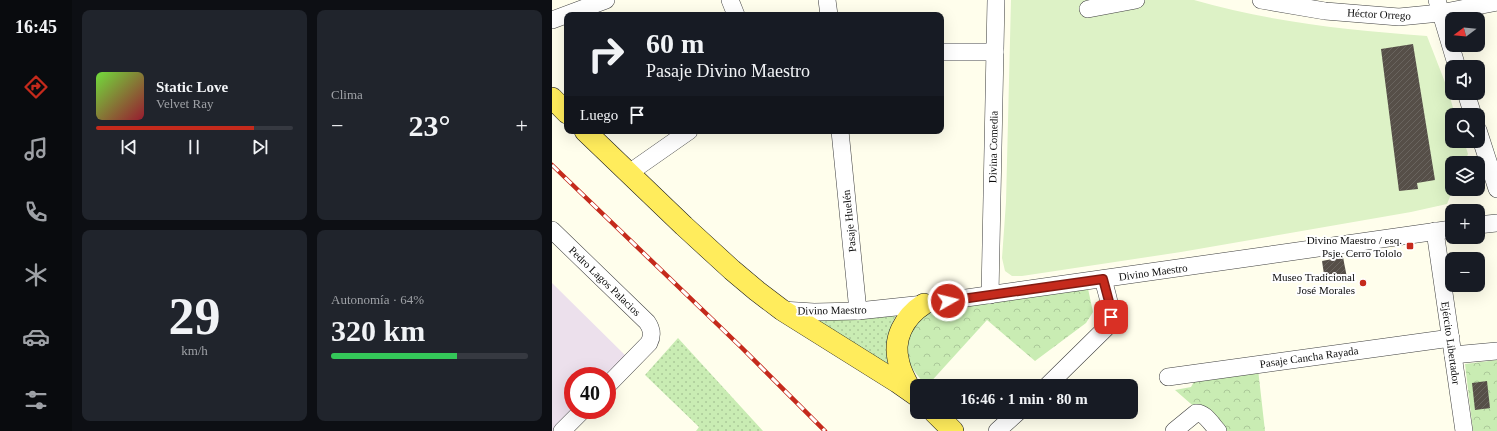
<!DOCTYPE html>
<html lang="es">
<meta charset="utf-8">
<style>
:root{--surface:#171b24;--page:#20242c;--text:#f1f3f6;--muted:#9ea1a6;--line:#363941;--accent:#c52a1c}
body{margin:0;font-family:Georgia,serif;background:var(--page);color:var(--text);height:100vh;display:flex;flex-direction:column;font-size:15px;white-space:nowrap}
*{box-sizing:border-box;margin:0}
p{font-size:13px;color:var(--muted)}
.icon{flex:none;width:22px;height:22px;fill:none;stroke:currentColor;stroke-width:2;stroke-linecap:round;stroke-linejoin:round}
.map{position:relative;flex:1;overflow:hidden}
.sheet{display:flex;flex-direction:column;gap:10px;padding:10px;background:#0d0f14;width:480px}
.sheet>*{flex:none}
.banner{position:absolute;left:12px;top:12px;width:380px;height:122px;border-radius:8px;box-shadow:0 4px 16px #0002;background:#171b24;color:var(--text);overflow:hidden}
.needle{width:26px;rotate:254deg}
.controls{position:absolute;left:893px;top:12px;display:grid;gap:8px}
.controls a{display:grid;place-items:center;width:40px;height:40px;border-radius:8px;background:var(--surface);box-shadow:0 4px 16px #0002;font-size:20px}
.speed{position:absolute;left:12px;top:367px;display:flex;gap:8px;font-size:20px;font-weight:700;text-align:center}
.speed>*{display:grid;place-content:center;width:52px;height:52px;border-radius:50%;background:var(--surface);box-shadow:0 4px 16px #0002;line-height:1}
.speed .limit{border:6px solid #d22;background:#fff;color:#111}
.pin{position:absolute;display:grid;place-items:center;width:34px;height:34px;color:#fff;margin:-17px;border-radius:8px;box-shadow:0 2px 6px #0006}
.me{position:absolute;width:44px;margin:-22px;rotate:82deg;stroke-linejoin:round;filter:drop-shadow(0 0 3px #0008)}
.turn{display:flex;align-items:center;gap:14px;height:84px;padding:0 16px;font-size:18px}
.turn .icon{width:52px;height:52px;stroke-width:2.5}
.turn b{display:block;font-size:28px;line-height:34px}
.then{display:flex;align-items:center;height:38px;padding:0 16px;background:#0003;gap:8px;font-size:15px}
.big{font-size:30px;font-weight:800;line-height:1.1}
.sheet .card{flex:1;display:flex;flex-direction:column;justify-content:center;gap:6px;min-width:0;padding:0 14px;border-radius:8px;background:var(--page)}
.sheet .dial{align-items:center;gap:0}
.dial b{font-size:52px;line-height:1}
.song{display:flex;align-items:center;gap:12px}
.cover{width:48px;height:48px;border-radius:6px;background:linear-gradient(135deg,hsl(100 70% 55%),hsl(350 70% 35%))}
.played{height:4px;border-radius:2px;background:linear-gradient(90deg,var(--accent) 80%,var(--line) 80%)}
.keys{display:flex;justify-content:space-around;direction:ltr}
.heat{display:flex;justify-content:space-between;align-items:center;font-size:22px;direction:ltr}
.charge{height:6px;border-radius:3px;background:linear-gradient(90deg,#34c759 64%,var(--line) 0)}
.sheet .tiles{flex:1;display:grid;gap:10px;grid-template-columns:repeat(2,1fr)}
.trip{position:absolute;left:358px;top:379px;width:228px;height:40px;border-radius:8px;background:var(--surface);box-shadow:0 4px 16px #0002;font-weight:800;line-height:40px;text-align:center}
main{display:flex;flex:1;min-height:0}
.menu{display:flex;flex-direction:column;width:72px;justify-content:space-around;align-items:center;background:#090b0e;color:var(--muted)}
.menu .icon{width:28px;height:28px}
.menu .active{color:var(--accent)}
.menu b{font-size:18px;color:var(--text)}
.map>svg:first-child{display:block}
.industrial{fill:#ece0ec}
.grass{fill:url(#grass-dots)}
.park{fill:url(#park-crowns)}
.pitch{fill:#ddf2c6}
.building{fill:url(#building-hatch)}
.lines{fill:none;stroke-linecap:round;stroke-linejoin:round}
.minor-casing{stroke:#3f3f3f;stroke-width:18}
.major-casing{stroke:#1d1d1d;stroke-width:22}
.minor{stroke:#fff;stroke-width:17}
.major{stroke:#ffec5c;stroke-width:21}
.rail-casing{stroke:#c52a1c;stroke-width:4.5}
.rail{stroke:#fff;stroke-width:3;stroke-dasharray:9;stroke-linecap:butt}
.route-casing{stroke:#801b12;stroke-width:10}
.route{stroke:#c52a1c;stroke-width:7}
.poi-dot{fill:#c52a1c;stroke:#fff;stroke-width:1.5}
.labels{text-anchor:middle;stroke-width:4;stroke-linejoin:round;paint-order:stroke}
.street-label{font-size:11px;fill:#0c0c0c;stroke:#fff}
.poi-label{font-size:11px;fill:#0c0c0c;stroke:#fff;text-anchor:end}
</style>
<main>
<nav class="menu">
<b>16:45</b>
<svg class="icon active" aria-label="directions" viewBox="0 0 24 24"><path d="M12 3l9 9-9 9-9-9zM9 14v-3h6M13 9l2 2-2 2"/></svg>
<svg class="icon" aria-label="music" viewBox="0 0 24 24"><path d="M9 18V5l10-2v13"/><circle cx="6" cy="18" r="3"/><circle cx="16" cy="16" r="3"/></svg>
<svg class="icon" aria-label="phone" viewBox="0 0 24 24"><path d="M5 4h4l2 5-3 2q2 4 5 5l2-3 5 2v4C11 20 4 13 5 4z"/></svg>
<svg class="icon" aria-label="climate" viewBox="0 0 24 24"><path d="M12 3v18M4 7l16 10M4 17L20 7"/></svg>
<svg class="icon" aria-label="car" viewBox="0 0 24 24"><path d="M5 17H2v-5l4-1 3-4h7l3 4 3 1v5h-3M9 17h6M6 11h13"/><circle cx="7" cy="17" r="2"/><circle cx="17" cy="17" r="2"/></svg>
<svg class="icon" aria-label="filters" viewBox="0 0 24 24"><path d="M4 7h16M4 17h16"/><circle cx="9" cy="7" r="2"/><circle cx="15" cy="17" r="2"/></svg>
</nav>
<section class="sheet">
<div class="tiles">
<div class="card">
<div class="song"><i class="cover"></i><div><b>Static Love</b><p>Velvet Ray</p></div></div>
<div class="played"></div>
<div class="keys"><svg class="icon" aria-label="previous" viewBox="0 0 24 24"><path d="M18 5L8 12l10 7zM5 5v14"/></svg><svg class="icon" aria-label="pause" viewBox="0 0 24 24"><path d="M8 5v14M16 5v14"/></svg><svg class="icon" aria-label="next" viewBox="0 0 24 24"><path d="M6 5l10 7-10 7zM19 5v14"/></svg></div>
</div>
<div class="card"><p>Clima</p>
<div class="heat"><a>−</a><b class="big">23°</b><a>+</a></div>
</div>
<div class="card dial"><b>29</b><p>km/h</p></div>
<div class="card"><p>Autonomía · 64%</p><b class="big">320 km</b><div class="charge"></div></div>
</div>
</section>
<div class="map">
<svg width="945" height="431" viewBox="0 0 945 431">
<defs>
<pattern id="grass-dots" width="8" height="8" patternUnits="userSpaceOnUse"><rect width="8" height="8" fill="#c9ecb3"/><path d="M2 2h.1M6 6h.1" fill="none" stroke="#abc999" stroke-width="1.8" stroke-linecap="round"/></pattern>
<pattern id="park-crowns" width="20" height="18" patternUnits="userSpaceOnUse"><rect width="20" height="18" fill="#c9ecb3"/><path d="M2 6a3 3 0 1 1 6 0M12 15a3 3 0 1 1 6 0" fill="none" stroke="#abc999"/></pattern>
<pattern id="building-hatch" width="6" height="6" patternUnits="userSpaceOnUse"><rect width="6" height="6" fill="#564f48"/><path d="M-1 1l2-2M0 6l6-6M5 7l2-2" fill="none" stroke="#69645e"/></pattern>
</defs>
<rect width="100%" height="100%" fill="#fffeec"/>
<polygon class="industrial" points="0,283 80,362 55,376 21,376 21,410 4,431 0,431"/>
<g class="grass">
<path d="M344,315c-10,20 -10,33 -3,54l-76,-46 6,-4z"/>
<polygon points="126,338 211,431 144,431 147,427 93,375"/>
</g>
<g class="park">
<path d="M535,284l6,28 -7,11 -51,38 -48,-41 -60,66c-12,-12 -27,-32 -21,-50 3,-8 8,-17 12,-25z"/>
<polygon points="945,360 945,431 921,431 913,364"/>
<polygon points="706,369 713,431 670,431 623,390 639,387 644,378"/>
</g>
<path class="pitch" d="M459,0h183c76,22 154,30 233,36l21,54 7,25h-3v26h12l4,13 -4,9h-12v26h1l-6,15 -36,8 -230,40 -159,24h-10l-7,-5 -3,-13 4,-56z"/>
<g class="building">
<polygon points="861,44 883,180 865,183 866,189 847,191 829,49"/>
<polygon points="791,257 795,278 773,281 770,261"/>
<polygon points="935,381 938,408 923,410 920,383"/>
</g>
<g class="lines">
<defs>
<g id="minor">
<polyline points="178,0 184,15"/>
<polyline points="275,0 277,15"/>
<polyline points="709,0 773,11 847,17 888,13 945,2"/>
<polyline points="885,0 905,67"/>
<polyline points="536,9 584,0"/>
<polyline points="0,20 54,0"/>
<polyline points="389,52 443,52"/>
<polyline points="914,93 921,115"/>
<polyline points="926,130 945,189"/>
<polyline points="288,131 306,311"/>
<polyline points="77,173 137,131"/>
<polyline points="926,225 945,223"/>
<path d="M0,230l95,92c5,7 6,13 2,21l-42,43"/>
<polyline points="883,231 912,431"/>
<polyline points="438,295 444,0"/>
<polyline points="230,310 262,312 306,311 372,304 900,229"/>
<polyline points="901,355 945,351"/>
<polyline points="616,377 899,338"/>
<path d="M495,386l62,-61c4,-16 -2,-30 -6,-46"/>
<polyline points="10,431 31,410"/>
<polyline points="445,431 466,412"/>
<path d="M622,431l22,-18c9,-1 16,12 22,18"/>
</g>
<g id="major">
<polyline points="0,98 15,113"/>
<polyline points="33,131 132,226 180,270 205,291 230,310 345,382 365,396"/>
<path d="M360,392c-5,-9 -11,-19 -13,-29 -7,-24 5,-46 25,-59"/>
<polyline points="382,412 401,431"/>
</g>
</defs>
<use href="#minor" class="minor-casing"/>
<use href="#major" class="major-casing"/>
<use href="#minor" class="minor"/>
<use href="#major" class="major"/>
<defs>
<polyline id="rail" points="0,165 189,347 273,431"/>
</defs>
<use href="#rail" class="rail-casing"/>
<use href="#rail" class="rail"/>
</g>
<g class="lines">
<defs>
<polyline id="route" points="396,301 551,279 559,309 559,317"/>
</defs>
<use href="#route" class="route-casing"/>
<use href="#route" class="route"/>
</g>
<g class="poi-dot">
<rect x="854" y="242" width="8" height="8" rx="2"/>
<circle cx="811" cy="283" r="4"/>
</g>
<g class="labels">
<g class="street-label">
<text transform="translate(827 14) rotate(3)" y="4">Héctor Orrego</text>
<text transform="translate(441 147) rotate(-89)" y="4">Divina Comedia</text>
<text transform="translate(297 221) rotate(-96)" y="4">Pasaje Huelén</text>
<text transform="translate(601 272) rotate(-8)" y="4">Divino Maestro</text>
<text transform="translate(53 281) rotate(44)" y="4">Pedro Lagos Palacios</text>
<text transform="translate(280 310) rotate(-1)" y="4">Divino Maestro</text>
<text transform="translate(899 343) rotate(82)" y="4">Ejército Libertador</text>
<text transform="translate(757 357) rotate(-8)" y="4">Pasaje Cancha Rayada</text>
</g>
<g class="poi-label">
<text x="850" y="244">Divino Maestro / esq.<tspan x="850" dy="13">Psje. Cerro Tololo</tspan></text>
<text x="803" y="281">Museo Tradicional<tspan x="803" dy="13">José Morales</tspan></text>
</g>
</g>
</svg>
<div class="controls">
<a><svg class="needle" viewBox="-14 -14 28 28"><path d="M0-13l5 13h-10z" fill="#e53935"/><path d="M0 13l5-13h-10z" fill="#9ea1a6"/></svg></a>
<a><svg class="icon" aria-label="sound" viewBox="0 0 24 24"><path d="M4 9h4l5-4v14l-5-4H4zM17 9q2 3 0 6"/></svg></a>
<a><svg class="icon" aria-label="search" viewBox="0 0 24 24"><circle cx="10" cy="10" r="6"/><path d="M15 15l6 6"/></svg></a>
<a><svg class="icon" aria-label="layers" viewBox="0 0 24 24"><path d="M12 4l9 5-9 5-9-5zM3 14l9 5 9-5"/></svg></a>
<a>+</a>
<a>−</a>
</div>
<div class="speed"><div class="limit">40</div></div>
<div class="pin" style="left:559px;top:317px;background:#d93025"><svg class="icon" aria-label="arrive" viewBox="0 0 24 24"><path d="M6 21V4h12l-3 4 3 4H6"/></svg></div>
<svg class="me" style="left:396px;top:301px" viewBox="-20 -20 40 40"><circle r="17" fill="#c52a1c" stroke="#fff" stroke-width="3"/><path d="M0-11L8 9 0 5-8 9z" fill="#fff"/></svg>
<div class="trip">16:46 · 1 min · 80 m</div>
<div class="banner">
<div class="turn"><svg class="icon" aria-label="right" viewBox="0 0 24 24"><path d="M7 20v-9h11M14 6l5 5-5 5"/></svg><div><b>60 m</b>Pasaje Divino Maestro</div></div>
<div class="then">Luego<svg class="icon" aria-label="arrive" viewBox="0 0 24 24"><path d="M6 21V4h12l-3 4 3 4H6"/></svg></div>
</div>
</div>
</main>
